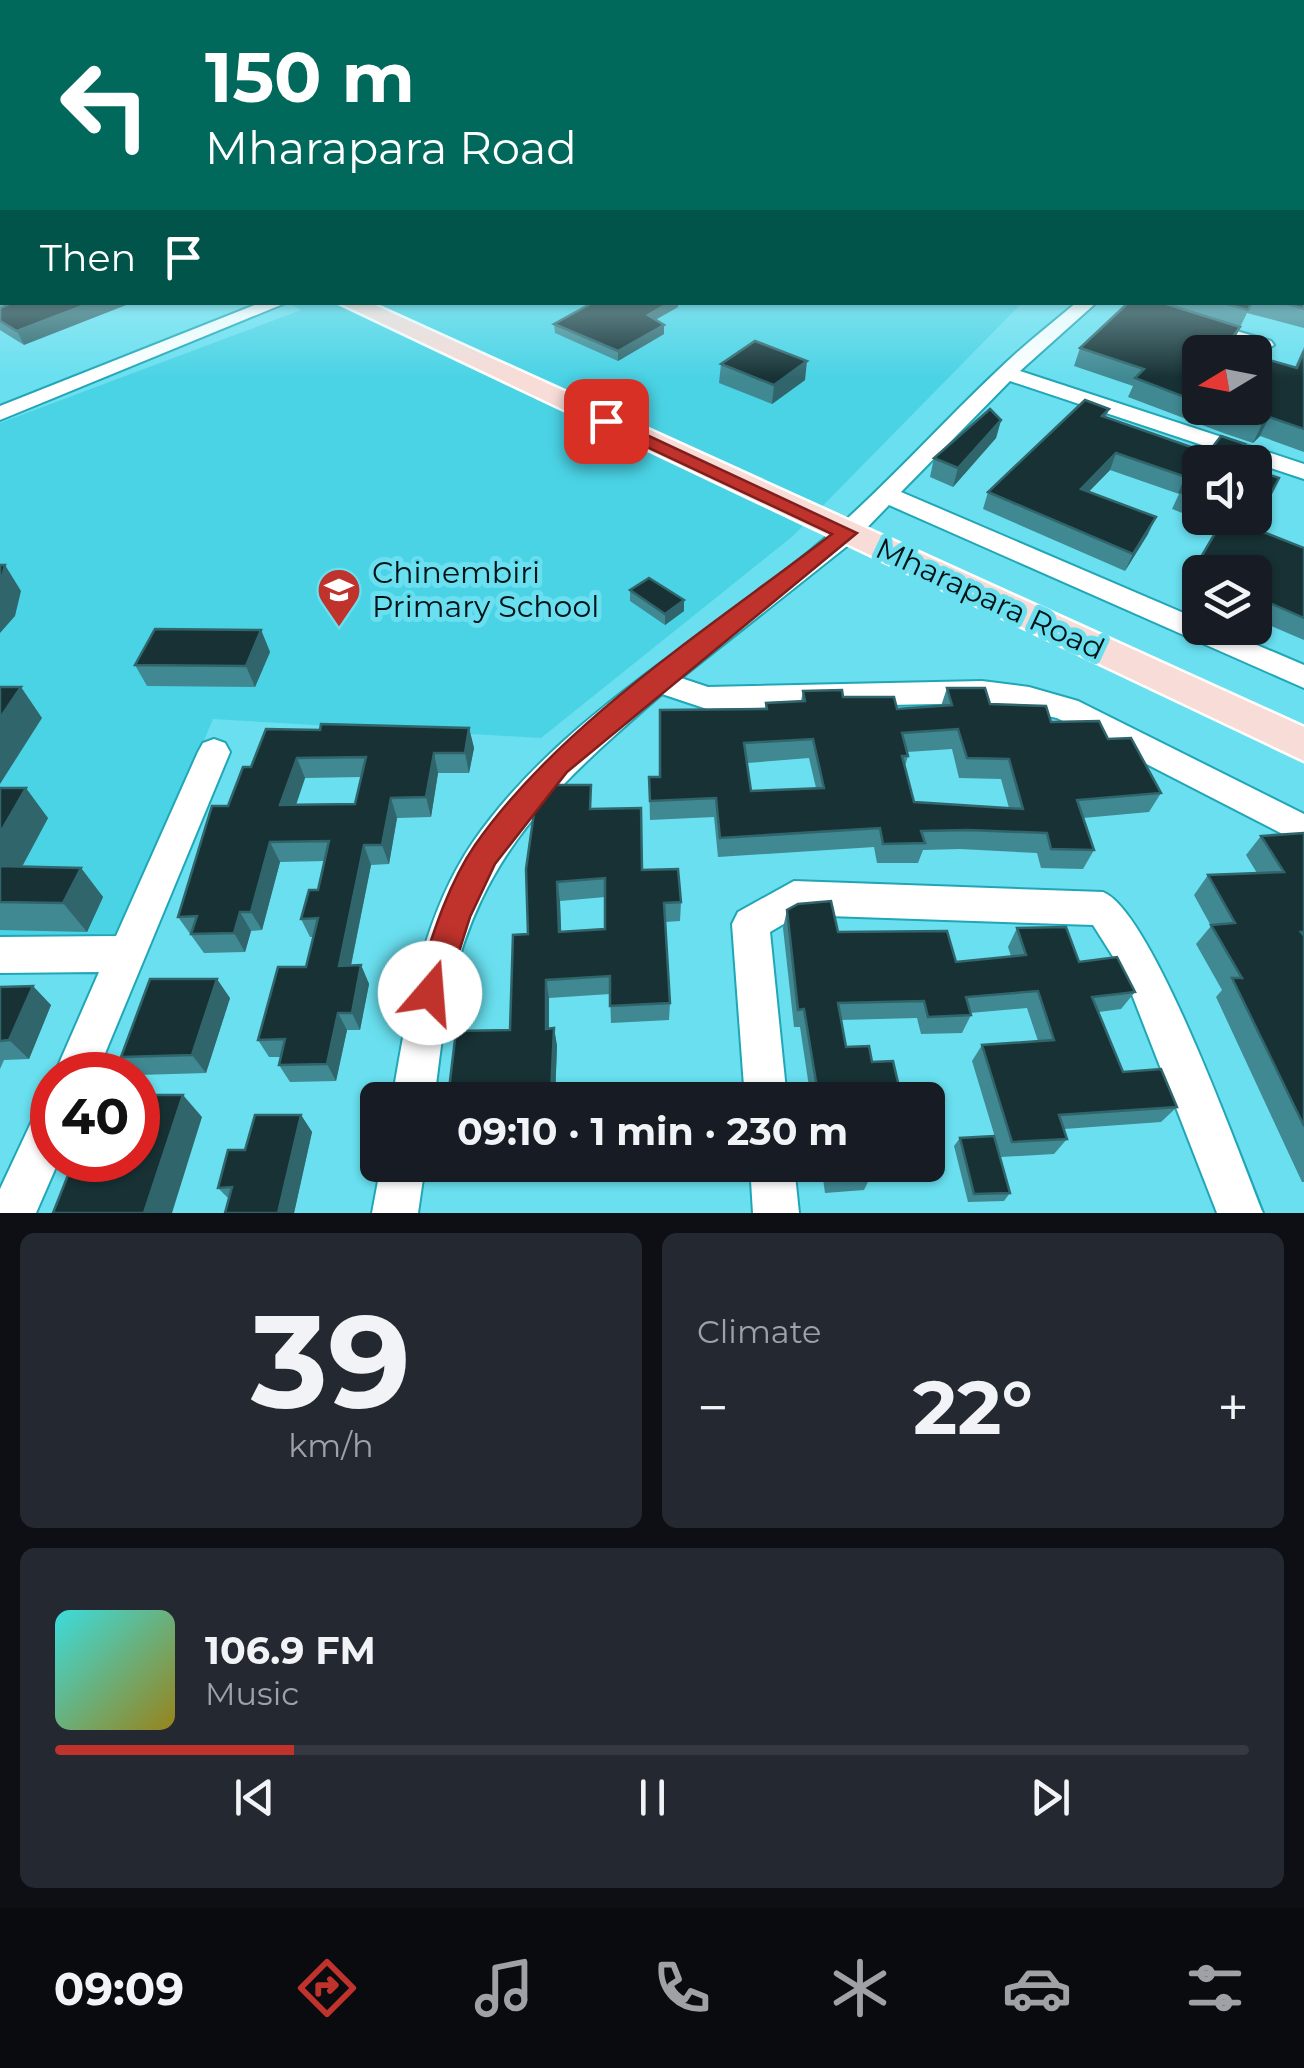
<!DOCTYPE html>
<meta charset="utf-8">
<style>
:root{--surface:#171b24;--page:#242831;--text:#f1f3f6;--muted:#9ea1a6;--line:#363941;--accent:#c0322c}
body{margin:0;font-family:Montserrat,sans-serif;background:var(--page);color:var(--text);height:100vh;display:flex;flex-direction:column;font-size:38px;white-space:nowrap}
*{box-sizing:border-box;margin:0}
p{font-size:32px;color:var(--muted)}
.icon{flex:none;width:55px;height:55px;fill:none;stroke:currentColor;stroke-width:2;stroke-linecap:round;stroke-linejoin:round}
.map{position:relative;height:1213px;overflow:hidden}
.side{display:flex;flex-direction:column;gap:20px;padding:20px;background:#0d0f14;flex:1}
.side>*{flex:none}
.guide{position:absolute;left:0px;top:0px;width:1305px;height:305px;box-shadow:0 2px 8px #0004;background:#00695c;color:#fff;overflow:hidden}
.needle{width:65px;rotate:260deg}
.controls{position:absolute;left:1182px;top:335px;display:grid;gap:20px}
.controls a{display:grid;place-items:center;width:90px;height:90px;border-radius:15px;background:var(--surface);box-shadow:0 2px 8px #0004;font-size:50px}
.speed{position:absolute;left:30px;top:1052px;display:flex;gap:20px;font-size:50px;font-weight:700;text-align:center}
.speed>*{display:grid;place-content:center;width:130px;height:130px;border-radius:50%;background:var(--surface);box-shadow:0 2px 8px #0004;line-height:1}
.speed .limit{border:15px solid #d22;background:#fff;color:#111}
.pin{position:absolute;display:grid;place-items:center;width:85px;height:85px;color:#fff;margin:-42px;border-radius:20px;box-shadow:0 5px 15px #0006}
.me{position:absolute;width:110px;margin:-55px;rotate:18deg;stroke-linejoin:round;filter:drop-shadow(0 0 8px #0008)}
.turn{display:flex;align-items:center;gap:35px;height:210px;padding:0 40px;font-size:45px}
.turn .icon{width:130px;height:130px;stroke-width:2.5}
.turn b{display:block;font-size:70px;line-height:85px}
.then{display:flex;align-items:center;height:95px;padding:0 40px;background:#0003;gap:20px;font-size:38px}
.big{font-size:75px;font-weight:700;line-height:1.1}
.side .tile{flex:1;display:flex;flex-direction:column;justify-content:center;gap:15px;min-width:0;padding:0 35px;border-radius:15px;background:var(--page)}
.side .dial{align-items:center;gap:0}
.dial b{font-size:130px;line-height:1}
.song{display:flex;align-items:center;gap:30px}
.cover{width:120px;height:120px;border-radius:15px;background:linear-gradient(135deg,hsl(180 70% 55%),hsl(50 70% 35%))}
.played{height:10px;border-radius:5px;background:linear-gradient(90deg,var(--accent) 20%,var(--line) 20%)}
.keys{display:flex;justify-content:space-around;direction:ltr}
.heat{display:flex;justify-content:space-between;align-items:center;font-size:55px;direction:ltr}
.side .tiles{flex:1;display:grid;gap:20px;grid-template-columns:1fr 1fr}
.tile:last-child{grid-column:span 2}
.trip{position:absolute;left:360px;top:1082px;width:585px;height:100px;border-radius:15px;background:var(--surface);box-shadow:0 2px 8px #0004;font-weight:700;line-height:100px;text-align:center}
.dock{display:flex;height:160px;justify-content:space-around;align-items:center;background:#090b0e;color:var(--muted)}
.dock .icon{width:70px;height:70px}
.dock .current{color:var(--accent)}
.dock b{font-size:45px;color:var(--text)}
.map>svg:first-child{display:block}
.built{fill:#4ad3e5}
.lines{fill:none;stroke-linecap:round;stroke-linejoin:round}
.minor-casing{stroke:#21a6b6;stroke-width:4}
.major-casing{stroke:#fff;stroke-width:5}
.minor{fill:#fff;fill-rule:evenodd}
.major{fill:#f8dcd7;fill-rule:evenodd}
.wall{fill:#408892;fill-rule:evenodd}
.shaded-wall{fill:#30656c}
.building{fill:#173134;stroke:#30656c;stroke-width:2.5;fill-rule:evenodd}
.route{fill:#c0322c;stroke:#7d201d;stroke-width:2.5}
.labels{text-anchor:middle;stroke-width:10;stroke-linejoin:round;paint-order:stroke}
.poi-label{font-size:30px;fill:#001316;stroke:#69dfef;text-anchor:start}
.street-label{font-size:30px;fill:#001316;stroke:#69dfef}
</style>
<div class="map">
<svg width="1304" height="1213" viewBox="0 0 1304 1213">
<rect width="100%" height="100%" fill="#69dfef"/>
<polygon class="built" points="288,303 1022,303 793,536 541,738 213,719 105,975 0,971 0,423 301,310"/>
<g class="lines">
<defs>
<g id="minor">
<rect x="1302" y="267" width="2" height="10"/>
<polygon points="262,302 288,302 0,420 0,406"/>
<path d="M1077,302h20l-77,69 284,93v15l-294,-98 -109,111 299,128v8h17l87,37v23l-415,-183 -33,34 -175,139 27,9 274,-6 47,6 49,14 226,113v31l-247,-127 -75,-15 -275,6 -45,-15c-104,90 -182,159 -212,300 -8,34 -11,71 -16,106h-42c15,-88 30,-183 81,-258 94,-135 247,-209 366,-316 55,-49 104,-104 157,-154 25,-25 54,-47 81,-70z"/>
<polygon points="1202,321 1271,341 1274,345 1264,351 1195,331 1195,323"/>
<polygon points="214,739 225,743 230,752 96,1075 54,1075 99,972 0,973 0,937 116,936 198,752 203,743"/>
<path d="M794,881l309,11c49,19 136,262 160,321h-46l-93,-239 -31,-49 -294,-10 -29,17 17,168h-42l-13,-176 6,-12z"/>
<polygon points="52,1103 52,1160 59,1160 36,1213 0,1213 0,1189 37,1110"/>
<polygon points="381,1165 425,1165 418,1213 372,1213"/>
<polygon points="750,1165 794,1165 799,1213 753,1213"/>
</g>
<polygon id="major" points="337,302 368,302 1304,727 1304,761"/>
</defs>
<use href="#minor" class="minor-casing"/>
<use href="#major" class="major-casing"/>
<use href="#minor" class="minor"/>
<use href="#major" class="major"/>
</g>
<g class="wall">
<polygon points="1304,279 1304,328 1247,313 1230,348 1200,352 1200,408 1255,408 1295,367 1304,347 1304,452 1260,436 1253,443 1226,434 1128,397 1133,386 1074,366 1080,348 1129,302 1302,302"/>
<polygon points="13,302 24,345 0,330 0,308"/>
<polygon points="594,302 678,302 678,307 655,320 664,334 618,361 555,333 554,324"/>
<polygon points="721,364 805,380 772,404 719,383"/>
<polygon points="1109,409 1106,417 1200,462 1200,518 1255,518 1253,528 1304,548 1304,640 1255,619 1258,613 1255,612 1255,572 1200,572 1200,587 1188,581 1218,527 1172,509 1179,494 1110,470 1088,492 1148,534 1125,571 983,509 988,492"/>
<polygon points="1001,420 996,438 953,487 930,477 934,458"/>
<polygon points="630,590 684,600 684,611 665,625 630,601"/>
<polygon points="261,630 270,652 255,687 147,686 135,665"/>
<path d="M947,688l43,16 118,35 53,54 -12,19 -66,6 11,32 -11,19 -42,-1 -4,-15 -77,-4 -37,1 -5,13h-41l-3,-16 -156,10 -4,-40 -64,3 -1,-43h11l105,-68 1,-6 35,-2 2,-10 40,6 54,12 44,-3zM952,749l7,29 42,1 8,29 -95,-6 -9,-36 3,-10 -1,-4zM809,758l7,30 -65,3 -4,-28z"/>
<path d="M469,728l5,20 -5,25h-31l-7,44 -34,1 -8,46 -18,1 -20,101 10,-1 8,19 -9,46h-13l-11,51 -46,1 -11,-17 2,-8h-12l-11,-17 48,-73 7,-30h-3l-9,-18 17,-29 7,-29 -45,1 -18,68 -11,1 -6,21 -41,1 -26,-36 50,-111 23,-39 69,-37zM361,777l-6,27 -59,1 9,-27z"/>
<polygon points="0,788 48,818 22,867 81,868 103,897 87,932 0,930"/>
<path d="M592,809l50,61 39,32 -1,19 -15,1 5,81 -1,17 -58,3 -1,-29 -61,4v31l5,-1 3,18 -2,48 7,6h-108l-5,-11 61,-59 18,-96zM605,897v32l-44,3 -1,-31z"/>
<polygon points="1304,833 1304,1182 1302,1182 1216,997 1222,990 1196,944 1211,926 1194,895 1208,875 1257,873 1246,855 1261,836"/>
<polygon points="787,910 838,932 956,962 1011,956 1008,947 1017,928 1135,992 1121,1009 1099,1012 1123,1072 1177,1107 1161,1122 1064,1129 1067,1139 1054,1154 1001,1157 972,1061 982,1045 1038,1041 1027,1008 970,1013 971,1015 962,1033 921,1034 917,1018 841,1020 846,1047 872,1062 902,1100 811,1100 800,1027 794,1027 783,928"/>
<polygon points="0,987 51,1005 29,1059 4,1060 0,1069"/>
<polygon points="230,998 206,1073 138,1075 121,1057"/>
<polygon points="301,1115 312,1132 294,1213 225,1213 229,1199 218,1188 245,1150"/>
<polygon points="960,1138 1010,1193 1004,1201 968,1202 954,1146"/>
<polygon points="821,1165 868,1165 871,1176 864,1190 825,1193"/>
</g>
<g class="shaded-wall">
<polygon points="2,288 2,302 7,302 0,306 0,289"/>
<polygon points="93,302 134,302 24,345 17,331"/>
<polygon points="670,302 678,302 678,307 648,324 648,315"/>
<polygon points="664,325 664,334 618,361 618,351"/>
<polygon points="1240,327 1232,345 1226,352 1225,347"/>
<polygon points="807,361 805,380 772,404 774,385"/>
<polygon points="1269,417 1260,436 1253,443 1262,424"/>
<polygon points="1001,420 996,438 953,487 958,468"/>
<polygon points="1116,453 1110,470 1075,506 1081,489"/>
<polygon points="1156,517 1148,534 1125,571 1133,554"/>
<polygon points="5,565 21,591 15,616 0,633 0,586"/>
<polygon points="684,600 684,611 665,625 665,614"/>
<polygon points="261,630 270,652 255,687 246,666"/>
<polygon points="21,687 42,718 0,784 0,718"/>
<polygon points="469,728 474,748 469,773 465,753"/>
<polygon points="434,753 438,773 431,817 426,797"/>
<polygon points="297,758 305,778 289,825 280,805"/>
<polygon points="26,788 48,818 6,896 0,888 0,833"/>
<polygon points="391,798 397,818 389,864 382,845"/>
<polygon points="270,842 280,862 262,930 251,912"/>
<polygon points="364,845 371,865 347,984 339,966"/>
<polygon points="81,868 103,897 87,932 63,903"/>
<polygon points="557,882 560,901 562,951 559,932"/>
<polygon points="240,912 251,931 245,952 234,933"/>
<polygon points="361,965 369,984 360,1030 352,1013"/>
<polygon points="217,979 230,998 206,1073 192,1055"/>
<polygon points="546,980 549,998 549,1046 546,1029"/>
<polygon points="33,986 51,1005 29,1059 9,1040"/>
<polygon points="338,1013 347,1030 336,1081 327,1064"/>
<polygon points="554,1028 557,1046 555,1100 551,1095"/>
<polygon points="183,1095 202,1117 172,1213 144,1213"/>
<polygon points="301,1115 312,1132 294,1213 278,1213"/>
</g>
<g class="building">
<polygon points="0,209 2,209 2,288 0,289"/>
<polygon points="1302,209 1304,209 1304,243 1302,245"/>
<polygon points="1302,278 1304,279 1304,309 1281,302 1302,302"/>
<polygon points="13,302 93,302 17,331 0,321 0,308"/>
<polygon points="594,302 670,302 648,315 664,325 618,351 554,324"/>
<polygon points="1129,302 1160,302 1240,327 1225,347 1245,352 1200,352 1200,403 1135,378 1144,369 1080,348"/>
<polygon points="1220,302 1252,302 1248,310"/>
<polygon points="755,341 807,361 774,385 721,364"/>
<polygon points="1304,351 1304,429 1269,417 1262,424 1213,408 1255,408 1255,356 1297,368"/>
<polygon points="1085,400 1109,409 1102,416 1208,453 1221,436 1245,444 1235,454 1246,458 1243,462 1200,462 1200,500 1180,492 1186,477 1116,453 1081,489 1156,517 1133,554 988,492"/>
<polygon points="990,409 1001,420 958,468 934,458"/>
<polygon points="1255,470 1279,478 1253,528 1304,548 1304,618 1265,601 1268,596 1255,590 1255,572 1216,572 1197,564 1224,518 1255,518"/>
<polygon points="0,565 5,565 0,586"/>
<polygon points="649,578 684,600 665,614 630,590"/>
<polygon points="155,629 261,630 246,666 135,665"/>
<polygon points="0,687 21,687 0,718"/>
<path d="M947,688h38l5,16 56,2 5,16 48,-1 9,18 23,-1 30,55 -84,7 17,50 -43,-1 -4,-16 -79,-3 -47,1 4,12 -42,1 -3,-16 -160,10 -4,-40 -66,3 -1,-24h11v-67l107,-1 -1,-6 39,-2 -2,-10 39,-1 1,7h51l3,12 55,-4zM958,729l9,29 42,1 14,50 -109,-7 -12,-46h6l-6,-23zM813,739l11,49 -73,3 -7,-48z"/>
<path d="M321,724l148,4 -4,25h-31l-8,44 -35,1 -9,47h-18l-25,121 22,-1 -9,48h-14l-11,51 -48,1 6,-26 -27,1 20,-73h28l12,-49 -17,1 8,-29h9l11,-49 -59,1 -19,70h-11l-6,21 -43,1 6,-18 -19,1 34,-111h16l15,-39h8l15,-38 54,1zM366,757l-11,47 -75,1 17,-47z"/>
<path d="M548,785h43l-1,24 51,-1 1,62 36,-1 3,33 -17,1 6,100 -60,3v-30l-64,4v49l8,-1 -3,67 10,-1v6h-55v-13l-57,2 7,-58 54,-1 3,-95 15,-1 -2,-65 10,-70zM605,878v51l-46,3 -2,-50z"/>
<polygon points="0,788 26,788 0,833"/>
<polygon points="1304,833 1304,932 1301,932 1304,936 1304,1126 1232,978 1242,978 1211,925 1235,923 1208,875 1284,872 1261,836"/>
<polygon points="0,866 81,868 63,903 0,902"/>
<polygon points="831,901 838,932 947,931 956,962 1026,955 1017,928 1066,927 1079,962 1117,957 1135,992 1092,997 1123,1072 1161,1069 1177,1107 1059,1115 1067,1139 1012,1142 982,1045 1054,1040 1038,991 966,997 971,1015 928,1017 924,1001 838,1003 846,1047 869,1046 872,1062 893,1061 902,1100 819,1100 804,1009 798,1010 787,910 798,904"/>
<polygon points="150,979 217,979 192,1055 121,1057"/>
<polygon points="33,986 9,1040 0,1041 0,987"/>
<polygon points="662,1085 662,1093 719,1091 720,1100 610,1100 610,1086"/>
<polygon points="150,1095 183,1095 144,1213 53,1213 74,1160 138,1160 138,1108 145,1108"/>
<polygon points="255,1115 301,1115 278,1213 225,1213 232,1187 218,1188 228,1150 245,1150"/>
<polygon points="994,1136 1010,1193 974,1194 960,1138"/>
<polygon points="829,1165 868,1165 871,1176 831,1179"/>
</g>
<linearGradient id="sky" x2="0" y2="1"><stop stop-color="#73a3ec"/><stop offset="0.55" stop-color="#bcf1f8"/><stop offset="1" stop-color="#bcf1f8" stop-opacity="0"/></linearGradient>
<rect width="1304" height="378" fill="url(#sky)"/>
<path class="route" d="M606,416l251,117 -290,239 -72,92 -25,53 -28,88 -12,4 -12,-4 -4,-12c16,-49 31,-104 61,-148 86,-123 239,-220 357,-311l-232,-109 -3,-4z"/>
<defs>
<symbol id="school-pin" viewBox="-11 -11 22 30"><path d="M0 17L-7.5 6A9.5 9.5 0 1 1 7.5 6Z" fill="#c0322c" stroke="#69dfef"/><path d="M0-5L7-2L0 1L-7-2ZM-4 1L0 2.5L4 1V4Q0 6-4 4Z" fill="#fff"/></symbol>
</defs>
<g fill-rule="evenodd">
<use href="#school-pin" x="314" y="565" width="50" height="68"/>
</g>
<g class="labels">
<g class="poi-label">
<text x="372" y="583">Chinembiri<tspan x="372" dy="34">Primary School</tspan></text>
</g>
<g class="street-label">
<text transform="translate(990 599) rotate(25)" y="10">Mharapara Road</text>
</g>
</g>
</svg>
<div class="controls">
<a><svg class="needle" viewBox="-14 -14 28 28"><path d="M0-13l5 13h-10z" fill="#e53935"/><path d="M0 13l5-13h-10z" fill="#9ea1a6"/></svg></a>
<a><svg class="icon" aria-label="sound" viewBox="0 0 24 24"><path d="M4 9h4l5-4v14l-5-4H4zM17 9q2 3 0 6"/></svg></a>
<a><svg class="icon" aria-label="layers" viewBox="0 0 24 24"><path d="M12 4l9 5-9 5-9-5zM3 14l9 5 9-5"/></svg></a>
</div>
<div class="speed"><div class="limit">40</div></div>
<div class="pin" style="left:606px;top:421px;background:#d93025"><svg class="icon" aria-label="arrive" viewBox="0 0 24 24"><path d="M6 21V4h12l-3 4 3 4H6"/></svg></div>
<svg class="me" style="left:430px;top:993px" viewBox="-20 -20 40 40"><circle r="19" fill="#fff"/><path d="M0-13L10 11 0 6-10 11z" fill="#c0322c"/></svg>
<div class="trip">09:10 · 1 min · 230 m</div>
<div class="guide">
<div class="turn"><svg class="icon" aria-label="left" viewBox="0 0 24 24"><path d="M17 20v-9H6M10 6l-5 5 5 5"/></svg><div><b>150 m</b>Mharapara Road</div></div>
<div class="then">Then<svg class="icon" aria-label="arrive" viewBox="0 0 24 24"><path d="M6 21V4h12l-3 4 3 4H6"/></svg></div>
</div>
</div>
<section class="side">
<div class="tiles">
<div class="tile dial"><b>39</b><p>km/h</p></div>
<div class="tile"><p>Climate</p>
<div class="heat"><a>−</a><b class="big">22°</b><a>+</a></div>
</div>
<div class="tile">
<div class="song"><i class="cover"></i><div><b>106.9 FM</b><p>Music</p></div></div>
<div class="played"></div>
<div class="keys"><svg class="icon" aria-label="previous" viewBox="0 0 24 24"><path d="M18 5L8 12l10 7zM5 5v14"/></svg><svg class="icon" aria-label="pause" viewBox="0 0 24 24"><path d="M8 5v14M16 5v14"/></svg><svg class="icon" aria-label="next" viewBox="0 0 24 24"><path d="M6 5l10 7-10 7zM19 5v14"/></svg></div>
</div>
</div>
</section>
<nav class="dock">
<b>09:09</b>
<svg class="icon current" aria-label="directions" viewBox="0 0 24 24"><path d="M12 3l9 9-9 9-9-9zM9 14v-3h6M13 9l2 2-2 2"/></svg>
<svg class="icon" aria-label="music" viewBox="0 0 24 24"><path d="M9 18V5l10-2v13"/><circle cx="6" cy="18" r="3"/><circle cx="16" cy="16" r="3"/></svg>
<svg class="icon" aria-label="phone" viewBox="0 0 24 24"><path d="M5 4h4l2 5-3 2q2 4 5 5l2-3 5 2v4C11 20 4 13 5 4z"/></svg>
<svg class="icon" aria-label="climate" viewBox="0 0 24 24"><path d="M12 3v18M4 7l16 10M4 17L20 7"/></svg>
<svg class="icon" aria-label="car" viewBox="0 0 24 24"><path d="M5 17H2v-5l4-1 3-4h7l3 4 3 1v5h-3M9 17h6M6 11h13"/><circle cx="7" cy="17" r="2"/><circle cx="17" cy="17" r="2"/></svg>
<svg class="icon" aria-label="filters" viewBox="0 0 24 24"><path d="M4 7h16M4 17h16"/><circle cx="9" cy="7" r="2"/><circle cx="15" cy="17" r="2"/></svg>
</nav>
